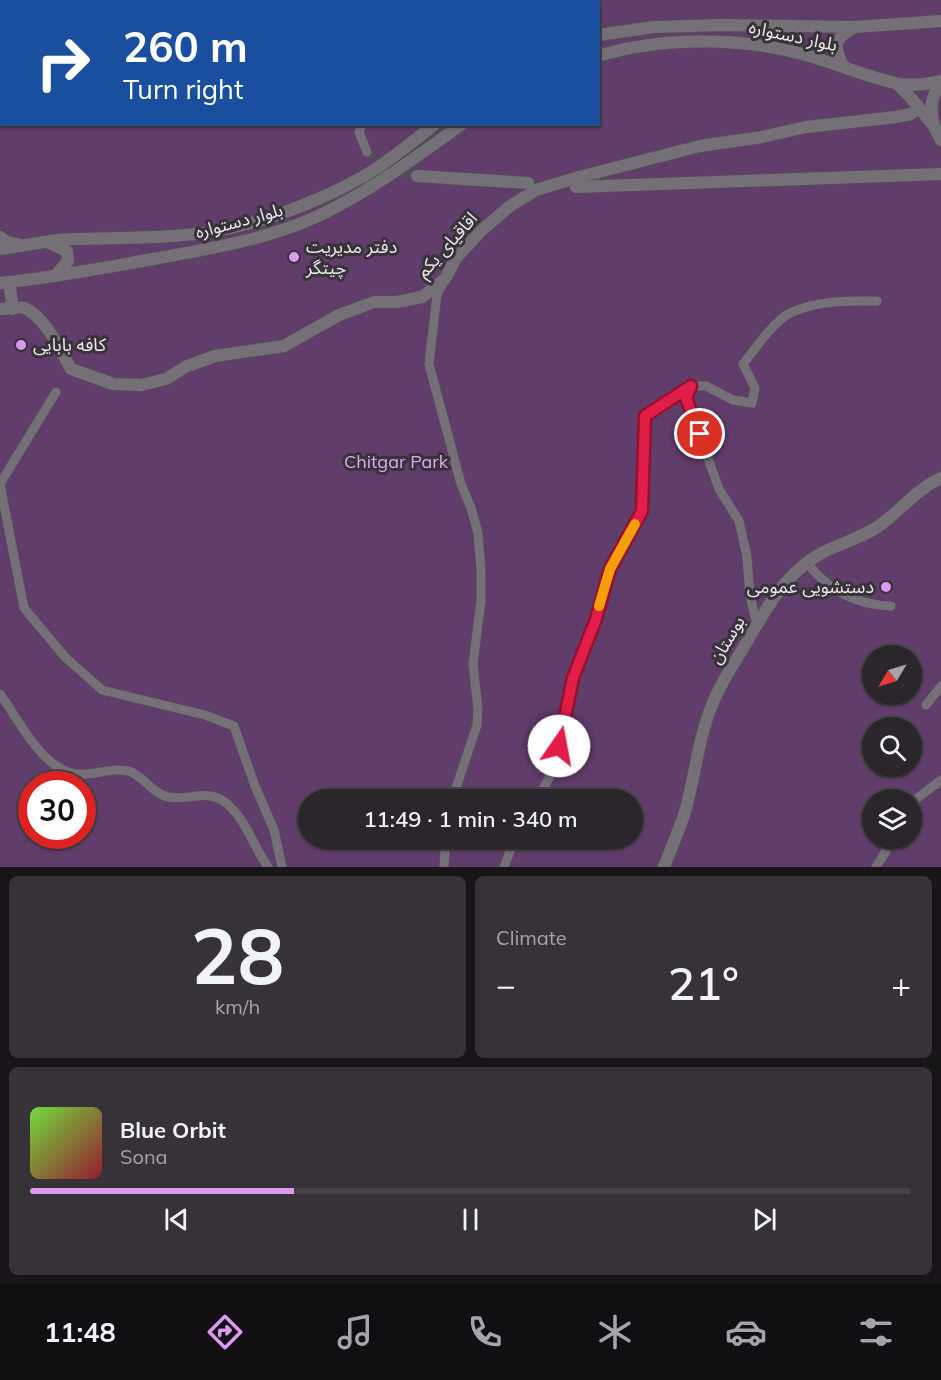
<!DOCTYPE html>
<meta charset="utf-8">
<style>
:root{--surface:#2a262b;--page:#363237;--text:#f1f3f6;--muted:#a5a5a9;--line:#464347;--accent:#de98f2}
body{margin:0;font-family:Mulish,"Noto Sans Arabic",sans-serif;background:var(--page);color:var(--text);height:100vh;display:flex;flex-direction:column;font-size:22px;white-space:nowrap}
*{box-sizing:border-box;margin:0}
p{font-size:20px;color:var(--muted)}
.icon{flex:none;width:33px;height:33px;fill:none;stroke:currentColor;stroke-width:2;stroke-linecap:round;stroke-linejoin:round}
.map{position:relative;height:867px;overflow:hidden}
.sheet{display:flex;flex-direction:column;gap:9px;padding:9px;background:#171518;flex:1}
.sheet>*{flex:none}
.top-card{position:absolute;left:0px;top:0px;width:600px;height:126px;box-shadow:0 2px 4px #0004,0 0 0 2px var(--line);background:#1a4fa0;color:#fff;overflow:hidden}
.needle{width:39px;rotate:232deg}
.fabs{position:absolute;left:862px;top:645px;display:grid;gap:12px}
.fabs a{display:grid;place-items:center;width:60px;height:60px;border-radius:50%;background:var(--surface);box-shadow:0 2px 4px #0004,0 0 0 2px var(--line);font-size:30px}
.speed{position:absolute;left:18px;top:771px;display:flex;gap:12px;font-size:30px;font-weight:700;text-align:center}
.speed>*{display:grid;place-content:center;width:78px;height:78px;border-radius:50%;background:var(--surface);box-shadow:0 2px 4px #0004,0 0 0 2px var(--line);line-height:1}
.speed .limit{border:9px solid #d22;background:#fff;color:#111}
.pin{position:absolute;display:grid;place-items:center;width:51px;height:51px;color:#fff;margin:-26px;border:3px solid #fff;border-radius:50%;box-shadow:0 2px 6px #0007}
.me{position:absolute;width:66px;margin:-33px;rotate:12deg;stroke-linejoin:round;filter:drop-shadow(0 0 4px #0008)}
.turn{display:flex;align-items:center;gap:21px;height:126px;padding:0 24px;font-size:27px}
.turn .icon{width:78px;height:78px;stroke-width:2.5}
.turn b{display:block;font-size:42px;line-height:51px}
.big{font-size:45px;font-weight:600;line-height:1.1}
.sheet .widget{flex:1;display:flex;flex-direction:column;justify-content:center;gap:9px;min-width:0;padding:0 21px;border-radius:9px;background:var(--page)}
.sheet .dial{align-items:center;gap:0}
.dial b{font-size:78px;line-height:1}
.song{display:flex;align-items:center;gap:18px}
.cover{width:72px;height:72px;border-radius:9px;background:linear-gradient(135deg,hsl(100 70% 55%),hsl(350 70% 35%))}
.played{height:6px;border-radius:3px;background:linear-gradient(90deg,var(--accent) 30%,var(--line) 30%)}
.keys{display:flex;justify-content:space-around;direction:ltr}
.heat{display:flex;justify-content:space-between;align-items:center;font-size:33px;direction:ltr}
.sheet .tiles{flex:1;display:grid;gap:9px;grid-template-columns:1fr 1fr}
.widget:last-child{grid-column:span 2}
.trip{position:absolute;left:298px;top:789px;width:345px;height:60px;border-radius:30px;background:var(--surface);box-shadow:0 2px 4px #0004,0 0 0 2px var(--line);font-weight:600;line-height:60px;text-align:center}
.tab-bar{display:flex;height:96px;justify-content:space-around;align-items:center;background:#110f11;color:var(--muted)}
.tab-bar .icon{width:42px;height:42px}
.tab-bar .active{color:var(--accent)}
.tab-bar b{font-size:27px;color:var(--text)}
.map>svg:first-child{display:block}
.green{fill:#613d6b;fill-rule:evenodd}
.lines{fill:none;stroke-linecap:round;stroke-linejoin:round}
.street-tunnel{stroke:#534d54;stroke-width:9;stroke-dasharray:9 4.5;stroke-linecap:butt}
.street-casing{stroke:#544f56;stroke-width:10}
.secondary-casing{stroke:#544f56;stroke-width:14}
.street{stroke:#756f77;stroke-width:9}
.secondary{stroke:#756f77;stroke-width:12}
.route-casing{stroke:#92132f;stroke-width:15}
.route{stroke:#e11d48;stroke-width:10}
.slow{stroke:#f59e0b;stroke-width:10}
.poi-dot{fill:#de98f2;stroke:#383239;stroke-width:2}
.labels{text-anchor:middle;stroke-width:6;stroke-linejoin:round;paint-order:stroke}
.street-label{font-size:18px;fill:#ebe7ec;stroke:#383239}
.poi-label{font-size:18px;fill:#ebe7ec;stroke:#383239;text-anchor:start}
.park-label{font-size:18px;fill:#e2a7f4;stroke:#383239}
</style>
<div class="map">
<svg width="941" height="867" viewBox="0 0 941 867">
<rect width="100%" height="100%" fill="#383239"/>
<path class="green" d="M0,0h941v867h-941zM2,2h596v122h-596zM873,656h39v38h-39zM873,728h39v38h-39zM32,784h50v52h-50zM309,800h324v38h-324zM873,800h39v38h-39z"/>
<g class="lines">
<polyline class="street-tunnel" points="367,152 388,170 417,176"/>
<defs>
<g id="street">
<polyline points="459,2 460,0"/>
<polyline points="362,124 359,132 367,152"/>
<polyline points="444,282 437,294 429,364 461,484 471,508 478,533 481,571 481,601 473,664 478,710 477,725 452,800"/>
<polyline points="56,392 0,484 24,608 65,657 102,690 205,715 234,726 255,786 274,830 282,867"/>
<path d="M807,563c21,27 50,42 84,43"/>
<path d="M757,625l-7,-29 -3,-39 -8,-36 -20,-32 -33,-92 5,-11h15l27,14 19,3 3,-15 -12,-24c12,-15 30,-42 47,-51 27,-13 59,-12 87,-12"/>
<path d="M0,694c19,26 42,76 77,80 16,2 38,-8 54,-2 14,6 23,23 38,25 21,4 38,-9 57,6 20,16 27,43 42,64"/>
<polyline points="926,705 941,686"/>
<polyline points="537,800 554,769 573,678 596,619 610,569 642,511 645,416 691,386"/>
<polyline points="912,802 941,780"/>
<polyline points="444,867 446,838"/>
<polyline points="504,867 515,838"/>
<polyline points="876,867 886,851 891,838"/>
</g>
<g id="secondary">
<polyline points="598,35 654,27 722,25 854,27 941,21"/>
<path d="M598,56c59,-18 132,-19 192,-5 36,8 70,24 105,32 15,4 32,1 46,-2"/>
<path d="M843,66c-9,-20 -11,-26 10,-38"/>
<path d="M897,84c15,13 25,28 37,42 -4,-21 -4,-26 7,-45"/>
<polyline points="934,126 941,140"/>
<polyline points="417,176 528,183"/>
<polyline points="576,187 941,174"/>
<polyline points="0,237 5,241 20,245"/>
<polyline points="50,243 67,251 68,261 55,276"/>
<path d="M0,249c24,-3 48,-9 72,-10 55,-2 108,1 163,-12 44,-10 104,-34 142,-59 20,-13 39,-29 58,-44"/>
<polyline points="9,282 13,309"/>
<path d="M0,283c51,-5 102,-15 153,-24 55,-10 112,-19 163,-42 53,-25 99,-59 146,-93"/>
<path d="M0,309c7,0 18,-3 24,-1 20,7 37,43 47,61l42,15 28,1 25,-6 19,-12 30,-11 69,-10 55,-31 35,-13h23l25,-5 23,-18 11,-21 25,-27 29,-25 26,-16 43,-13 121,-31 62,-9 44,-10 90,-10 15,-3 7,-6"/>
<path d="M664,867c7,-18 15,-37 21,-55 10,-35 13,-73 27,-107 9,-24 25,-45 37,-67 15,-26 31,-54 55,-73 21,-18 49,-23 72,-37 23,-15 40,-39 65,-50"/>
</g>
</defs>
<use href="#street" class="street-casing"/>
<use href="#secondary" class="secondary-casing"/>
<use href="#street" class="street"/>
<use href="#secondary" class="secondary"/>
</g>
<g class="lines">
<defs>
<polyline id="route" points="559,746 573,678 596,619 610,569 642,511 645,416 691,386 686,398 700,434"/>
</defs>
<use href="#route" class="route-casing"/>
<use href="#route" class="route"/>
<polyline class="slow" points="599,606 610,569 635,524"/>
</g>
<g class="poi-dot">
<circle cx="294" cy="257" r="6"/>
<circle cx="21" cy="345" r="6"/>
<circle cx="886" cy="587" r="6"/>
</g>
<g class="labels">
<g class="street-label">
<text transform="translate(793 36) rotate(12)" y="6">بلوار دستواره</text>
<text transform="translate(239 221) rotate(-15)" y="6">بلوار دستواره</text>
<text transform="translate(447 245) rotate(-48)" y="6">اقاقیای یکم</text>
<text transform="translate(727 640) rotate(-59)" y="6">بوستان</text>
</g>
<g class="poi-label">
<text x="306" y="253">دفتر مدیریت<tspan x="306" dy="21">چیتگر</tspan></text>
<text x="33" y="351">کافه بابایی</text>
<text x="874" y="593" text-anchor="end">دستشویی عمومی</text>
</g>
<g class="park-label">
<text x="396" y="468">Chitgar Park</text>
</g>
</g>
</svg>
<div class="fabs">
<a><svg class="needle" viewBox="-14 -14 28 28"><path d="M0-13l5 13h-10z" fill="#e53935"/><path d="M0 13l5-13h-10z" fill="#a5a5a9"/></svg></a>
<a><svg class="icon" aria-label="search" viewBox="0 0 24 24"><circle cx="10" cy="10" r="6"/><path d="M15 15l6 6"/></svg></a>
<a><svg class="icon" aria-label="layers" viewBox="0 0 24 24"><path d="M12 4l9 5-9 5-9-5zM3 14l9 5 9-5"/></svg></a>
</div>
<div class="speed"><div class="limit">30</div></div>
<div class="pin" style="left:700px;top:434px;background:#d93025"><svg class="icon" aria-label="arrive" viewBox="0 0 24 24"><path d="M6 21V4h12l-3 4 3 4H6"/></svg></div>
<svg class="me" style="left:559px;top:746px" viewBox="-20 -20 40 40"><circle r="19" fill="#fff"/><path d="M0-13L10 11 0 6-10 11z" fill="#e11d48"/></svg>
<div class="trip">11:49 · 1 min · 340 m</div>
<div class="top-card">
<div class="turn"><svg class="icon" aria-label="right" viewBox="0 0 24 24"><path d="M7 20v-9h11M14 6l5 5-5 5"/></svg><div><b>260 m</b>Turn right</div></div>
</div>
</div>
<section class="sheet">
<div class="tiles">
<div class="widget dial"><b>28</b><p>km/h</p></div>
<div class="widget"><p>Climate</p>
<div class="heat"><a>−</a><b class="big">21°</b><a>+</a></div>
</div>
<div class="widget">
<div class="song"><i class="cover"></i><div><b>Blue Orbit</b><p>Sona</p></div></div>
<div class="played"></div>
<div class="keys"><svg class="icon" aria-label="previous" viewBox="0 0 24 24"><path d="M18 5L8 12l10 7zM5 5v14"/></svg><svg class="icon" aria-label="pause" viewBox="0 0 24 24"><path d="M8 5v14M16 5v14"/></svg><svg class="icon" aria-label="next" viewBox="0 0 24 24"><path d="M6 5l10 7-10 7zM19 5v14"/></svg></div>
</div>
</div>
</section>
<nav class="tab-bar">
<b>11:48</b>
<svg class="icon active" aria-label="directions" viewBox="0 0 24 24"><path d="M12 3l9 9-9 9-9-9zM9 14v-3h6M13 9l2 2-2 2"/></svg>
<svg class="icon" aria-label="music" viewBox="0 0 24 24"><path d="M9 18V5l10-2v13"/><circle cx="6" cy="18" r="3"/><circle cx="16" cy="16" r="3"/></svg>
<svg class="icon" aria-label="phone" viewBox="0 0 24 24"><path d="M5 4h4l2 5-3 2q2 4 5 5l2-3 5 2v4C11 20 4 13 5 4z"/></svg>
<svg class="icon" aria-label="climate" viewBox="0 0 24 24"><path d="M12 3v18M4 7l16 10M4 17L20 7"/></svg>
<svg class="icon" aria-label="car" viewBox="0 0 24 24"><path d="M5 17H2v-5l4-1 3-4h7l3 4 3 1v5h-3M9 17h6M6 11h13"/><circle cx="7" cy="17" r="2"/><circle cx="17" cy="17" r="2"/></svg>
<svg class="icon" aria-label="filters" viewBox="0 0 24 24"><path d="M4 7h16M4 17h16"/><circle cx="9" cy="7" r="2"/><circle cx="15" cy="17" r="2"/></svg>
</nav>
